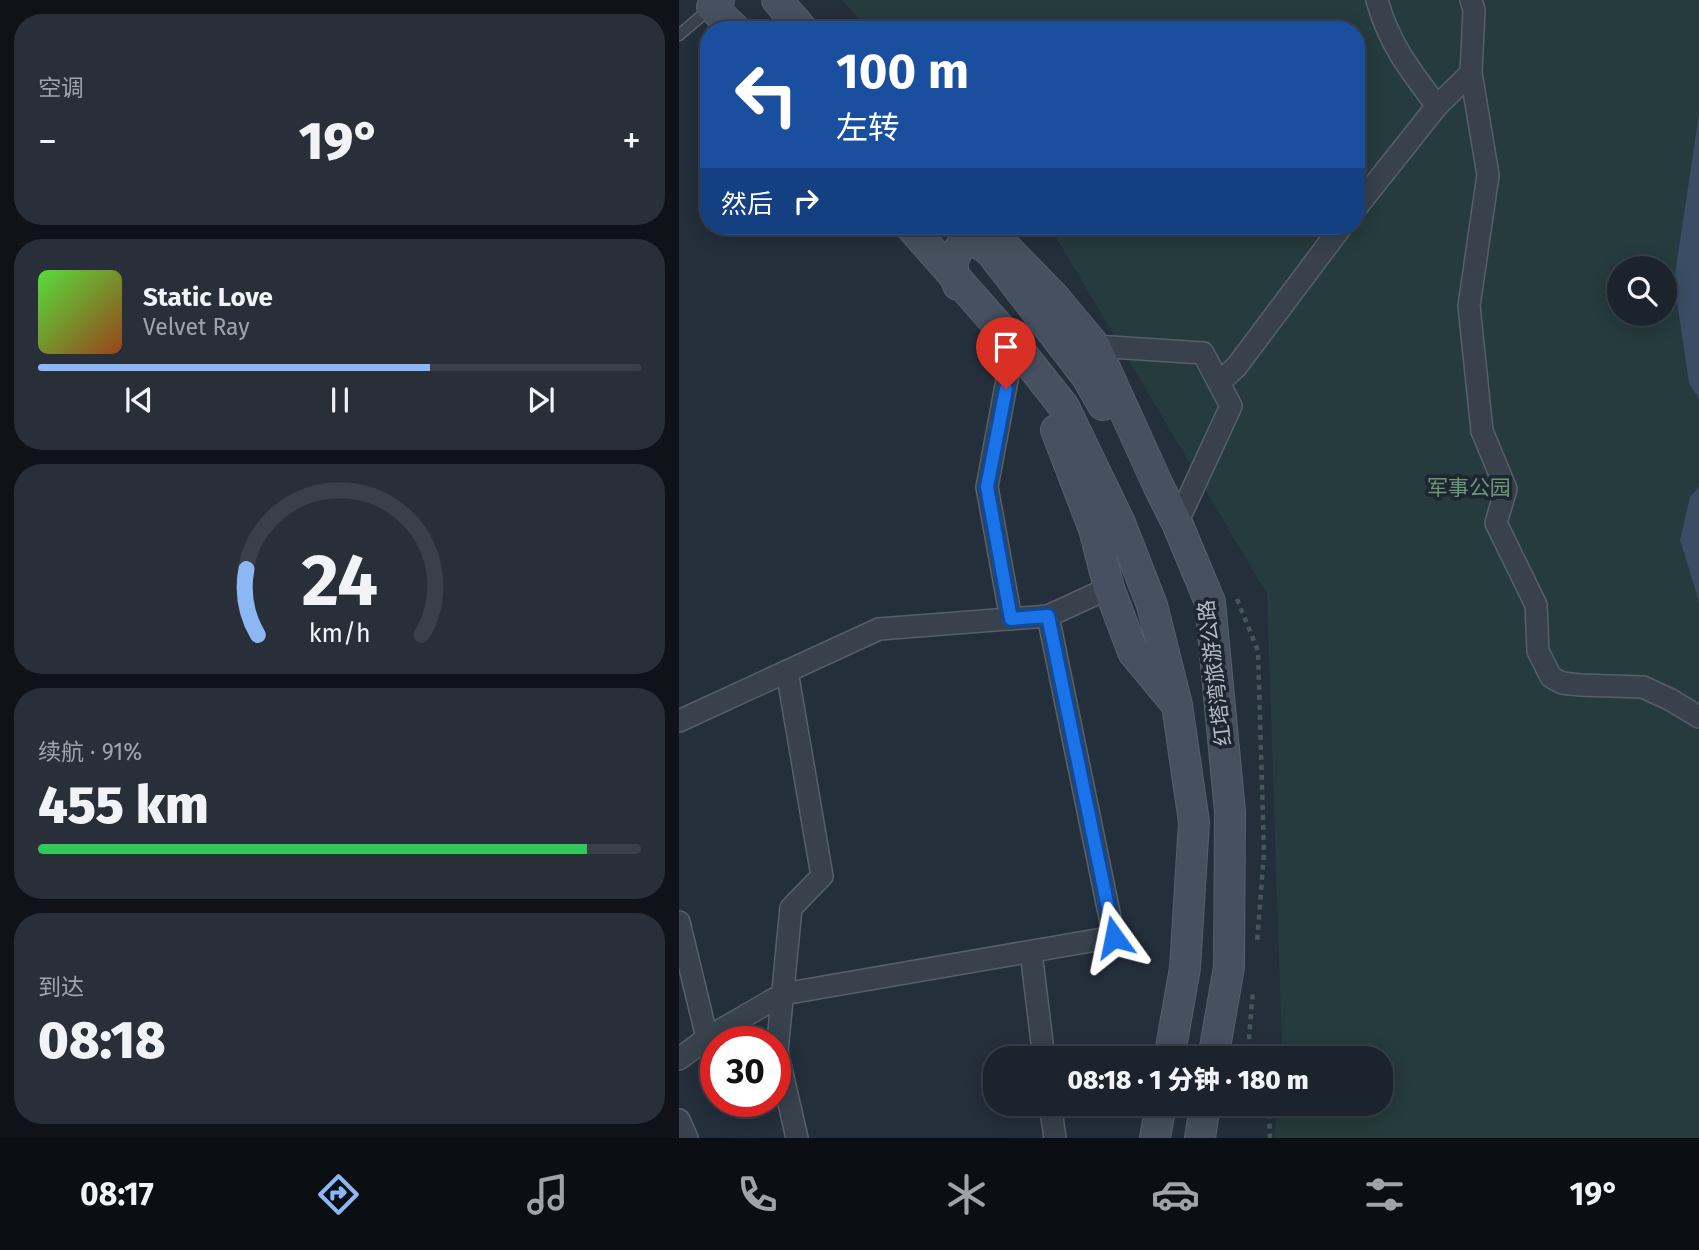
<!DOCTYPE html>
<html lang="zh">
<meta charset="utf-8">
<style>
:root{--surface:#1b232d;--page:#282f39;--text:#f1f3f6;--muted:#a0a4aa;--line:#394049;--accent:#8bb8f5}
body{margin:0;font-family:"Fira Sans","Noto Sans SC",sans-serif;background:var(--page);color:var(--text);height:100vh;display:flex;flex-direction:column;font-size:26px;white-space:nowrap}
*{box-sizing:border-box;margin:0}
p{font-size:23px;color:var(--muted)}
.icon{flex:none;width:38px;height:38px;fill:none;stroke:currentColor;stroke-width:2;stroke-linecap:round;stroke-linejoin:round}
.map{position:relative;flex:1;overflow:hidden}
.side{display:flex;flex-direction:column;gap:14px;padding:14px;background:#0f1319;width:679px}
.side>*{flex:none}
.hud{position:absolute;left:21px;top:21px;width:665px;height:214px;border-radius:28px;box-shadow:0 4px 18px #0003,0 0 0 2px var(--line);background:#1a4fa0;color:#fff;overflow:hidden}
.fabs{position:absolute;left:928px;top:256px;display:grid;gap:14px}
.fabs a{display:grid;place-items:center;width:70px;height:70px;border-radius:50%;background:var(--surface);box-shadow:0 4px 18px #0003,0 0 0 2px var(--line);font-size:35px}
.speed{position:absolute;left:21px;top:1026px;display:flex;gap:14px;font-size:35px;font-weight:700;text-align:center}
.speed>*{display:grid;place-content:center;width:91px;height:91px;border-radius:50%;background:var(--surface);box-shadow:0 4px 18px #0003,0 0 0 2px var(--line);line-height:1}
.speed .limit{border:10px solid #d22;background:#fff;color:#111}
.pin{position:absolute;display:grid;place-items:center;width:60px;height:60px;color:#fff;margin:-72px -30px;border-radius:50% 50% 50% 0;rotate:-45deg;box-shadow:0 0 7px #0007}
.pin .icon{rotate:45deg}
.me{position:absolute;width:77px;margin:-38px;rotate:348deg;stroke-linejoin:round;filter:drop-shadow(0 0 5px #0008)}
.turn{display:flex;align-items:center;gap:24px;height:147px;padding:0 21px;font-size:32px}
.turn .icon{width:91px;height:91px;stroke-width:2.5}
.turn b{display:block;font-size:49px;line-height:60px}
.then{display:flex;align-items:center;height:66px;padding:0 21px;background:#0003;gap:14px;font-size:26px}
.big{font-size:52px;font-weight:800;line-height:1.1}
.side .widget{flex:1;display:flex;flex-direction:column;justify-content:center;gap:10px;min-width:0;padding:0 24px;border-radius:28px;background:var(--page)}
.side .dial{align-items:center;gap:0}
.dial svg{height:182px;overflow:visible;fill:none;stroke:var(--line);stroke-width:7;stroke-linecap:round;text-anchor:middle}
.dial text{fill:var(--text);stroke:none}
.song{display:flex;align-items:center;gap:21px}
.cover{width:84px;height:84px;border-radius:10px;background:linear-gradient(135deg,hsl(110 70% 55%),hsl(20 70% 35%))}
.played{height:7px;border-radius:4px;background:linear-gradient(90deg,var(--accent) 65%,var(--line) 65%)}
.keys{display:flex;justify-content:space-around;direction:ltr}
.heat{display:flex;justify-content:space-between;align-items:center;font-size:38px;direction:ltr}
.charge{height:10px;border-radius:5px;background:linear-gradient(90deg,#34c759 91%,var(--line) 0)}
.trip{position:absolute;left:304px;top:1046px;width:410px;height:70px;border-radius:28px;background:var(--surface);box-shadow:0 4px 18px #0003,0 0 0 2px var(--line);font-weight:800;line-height:70px;text-align:center}
.dock{display:flex;height:112px;justify-content:space-around;align-items:center;background:#0b0e12;color:var(--muted)}
.dock .icon{width:49px;height:49px}
.dock .current{color:var(--accent)}
.dock b{font-size:32px;color:var(--text)}
main{display:flex;flex:1;min-height:0}
.map>svg:first-child{display:block}
.green{fill:#263b3d;fill-rule:evenodd}
.water{fill:#394e64}
.lines{fill:none;stroke-linecap:round;stroke-linejoin:round}
.lane-casing{stroke:#565f6a;stroke-width:13}
.street-casing{stroke:#565f6a;stroke-width:24}
.secondary-casing{stroke:#565f6a;stroke-width:32}
.path{stroke:#44585a;stroke-width:4.5;stroke-dasharray:5 5;stroke-linecap:butt}
.lane{stroke:#38414c;stroke-width:10}
.street{stroke:#38414c;stroke-width:21}
.secondary{stroke:#46505f;stroke-width:30}
.route-casing{stroke:#114b97;stroke-width:18}
.route{stroke:#1a73e8;stroke-width:12}
.labels{text-anchor:middle;stroke-width:7;stroke-linejoin:round;paint-order:stroke}
.park-label{font-size:21px;fill:#6b9874;stroke:#1d2631}
.street-label{font-size:21px;fill:#b3bcc7;stroke:#1d2631}
</style>
<main>
<section class="side">
<div class="widget"><p>空调</p>
<div class="heat"><a>−</a><b class="big">19°</b><a>+</a></div>
</div>
<div class="widget">
<div class="song"><i class="cover"></i><div><b>Static Love</b><p>Velvet Ray</p></div></div>
<div class="played"></div>
<div class="keys"><svg class="icon" aria-label="previous" viewBox="0 0 24 24"><path d="M18 5L8 12l10 7zM5 5v14"/></svg><svg class="icon" aria-label="pause" viewBox="0 0 24 24"><path d="M8 5v14M16 5v14"/></svg><svg class="icon" aria-label="next" viewBox="0 0 24 24"><path d="M6 5l10 7-10 7zM19 5v14"/></svg></div>
</div>
<div class="widget dial"><svg viewBox="0 0 100 80">
<path d="M14 69A42 42 0 1 1 86 69"/>
<path d="M14 69A42 42 0 0 1 9 40" stroke="#8bb8f5"/>
<text x="50" y="56" font-size="32" font-weight="700">24</text>
<text x="50" y="72" font-size="11">km/h</text>
</svg></div>
<div class="widget"><p>续航 · 91%</p><b class="big">455 km</b><div class="charge"></div></div>
<div class="widget"><p>到达</p><b class="big">08:18</b></div>
</section>
<div class="map">
<svg width="1020" height="1138" viewBox="0 0 1020 1138">
<rect width="100%" height="100%" fill="#242f3c"/>
<path class="green" d="M163,0h857v1138h-425l3,-34h104v-45h-100l1,-11 -15,-454 -214,-362 -6,-6h309v-196h-487zM940,268h45v45h-45z"/>
<g class="water">
<polygon points="1020,114 1020,399 1010,383 995,281"/>
<polygon points="1020,487 1020,601 1001,540 1011,497"/>
</g>
<g class="lines">
<defs>
<polyline id="lane" points="0,35 33,7"/>
<g id="street">
<path d="M698,0c12,44 33,70 60,106"/>
<polyline points="792,0 795,10 792,73 809,175 790,306 803,431 827,489 817,523 857,605 859,651 872,677 883,683 901,685 964,687 992,700 1020,717"/>
<polyline points="677,208 758,106 792,73"/>
<polyline points="416,346 524,353 552,406 498,523"/>
<polyline points="331,364 308,487 332,619"/>
<polyline points="540,383 558,366 663,226"/>
<polyline points="108,671 143,876 112,908 98,1051 118,1138"/>
<polyline points="0,721 200,629 369,616 430,588"/>
<polyline points="0,922 28,1038"/>
<polyline points="352,952 365,1059"/>
<polyline points="0,1059 28,1038 104,994 435,937 369,616"/>
<polyline points="371,1104 376,1138"/>
<polyline points="0,1120 8,1138"/>
</g>
<g id="secondary">
<polyline points="40,0 33,7 57,30"/>
<polyline points="98,0 124,30"/>
<polyline points="231,226 336,345 385,407 441,523 473,605 498,705 515,822 506,968 490,1059"/>
<polyline points="306,226 375,297 416,346 479,485 498,523 531,602 551,812 550,967 534,1059"/>
<path d="M279,285c-8,-18 -7,-27 6,-43h13l13,9 97,126 16,28"/>
<polyline points="377,430 415,529 430,588 454,652 493,699"/>
<polyline points="476,1138 482,1104"/>
<polyline points="521,1138 526,1104"/>
</g>
</defs>
<use href="#lane" class="lane-casing"/>
<use href="#street" class="street-casing"/>
<use href="#secondary" class="secondary-casing"/>
<g class="path">
<polyline points="558,599 579,651 585,853 578,943"/>
<polyline points="573,1059 570,1038 574,990"/>
<polyline points="588,1104 590,1110 591,1138"/>
</g>
<use href="#lane" class="lane"/>
<use href="#street" class="street"/>
<use href="#secondary" class="secondary"/>
</g>
<g class="lines">
<defs>
<polyline id="route" points="327,389 308,487 332,619 369,616 435,937"/>
</defs>
<use href="#route" class="route-casing"/>
<use href="#route" class="route"/>
</g>
<g class="labels">
<g class="park-label">
<text x="790" y="495">军事公园</text>
</g>
<g class="street-label">
<text transform="translate(536 673) rotate(-97)" y="7">红塔湾旅游公路</text>
</g>
</g>
</svg>
<div class="fabs">
<a><svg class="icon" aria-label="search" viewBox="0 0 24 24"><circle cx="10" cy="10" r="6"/><path d="M15 15l6 6"/></svg></a>
</div>
<div class="speed"><div class="limit">30</div></div>
<div class="pin" style="left:327px;top:389px;background:#d93025"><svg class="icon" aria-label="arrive" viewBox="0 0 24 24"><path d="M6 21V4h12l-3 4 3 4H6"/></svg></div>
<svg class="me" style="left:435px;top:937px" viewBox="-20 -20 40 40"><path d="M0-17L14 15 0 8-14 15z" fill="#1a73e8" stroke="#fff" stroke-width="4"/></svg>
<div class="trip">08:18 · 1 分钟 · 180 m</div>
<div class="hud">
<div class="turn"><svg class="icon" aria-label="left" viewBox="0 0 24 24"><path d="M17 20v-9H6M10 6l-5 5 5 5"/></svg><div><b>100 m</b>左转</div></div>
<div class="then">然后<svg class="icon" aria-label="right" viewBox="0 0 24 24"><path d="M7 20v-9h11M14 6l5 5-5 5"/></svg></div>
</div>
</div>
</main>
<nav class="dock">
<b>08:17</b>
<svg class="icon current" aria-label="directions" viewBox="0 0 24 24"><path d="M12 3l9 9-9 9-9-9zM9 14v-3h6M13 9l2 2-2 2"/></svg>
<svg class="icon" aria-label="music" viewBox="0 0 24 24"><path d="M9 18V5l10-2v13"/><circle cx="6" cy="18" r="3"/><circle cx="16" cy="16" r="3"/></svg>
<svg class="icon" aria-label="phone" viewBox="0 0 24 24"><path d="M5 4h4l2 5-3 2q2 4 5 5l2-3 5 2v4C11 20 4 13 5 4z"/></svg>
<svg class="icon" aria-label="climate" viewBox="0 0 24 24"><path d="M12 3v18M4 7l16 10M4 17L20 7"/></svg>
<svg class="icon" aria-label="car" viewBox="0 0 24 24"><path d="M5 17H2v-5l4-1 3-4h7l3 4 3 1v5h-3M9 17h6M6 11h13"/><circle cx="7" cy="17" r="2"/><circle cx="17" cy="17" r="2"/></svg>
<svg class="icon" aria-label="filters" viewBox="0 0 24 24"><path d="M4 7h16M4 17h16"/><circle cx="9" cy="7" r="2"/><circle cx="15" cy="17" r="2"/></svg>
<b>19°</b>
</nav>
